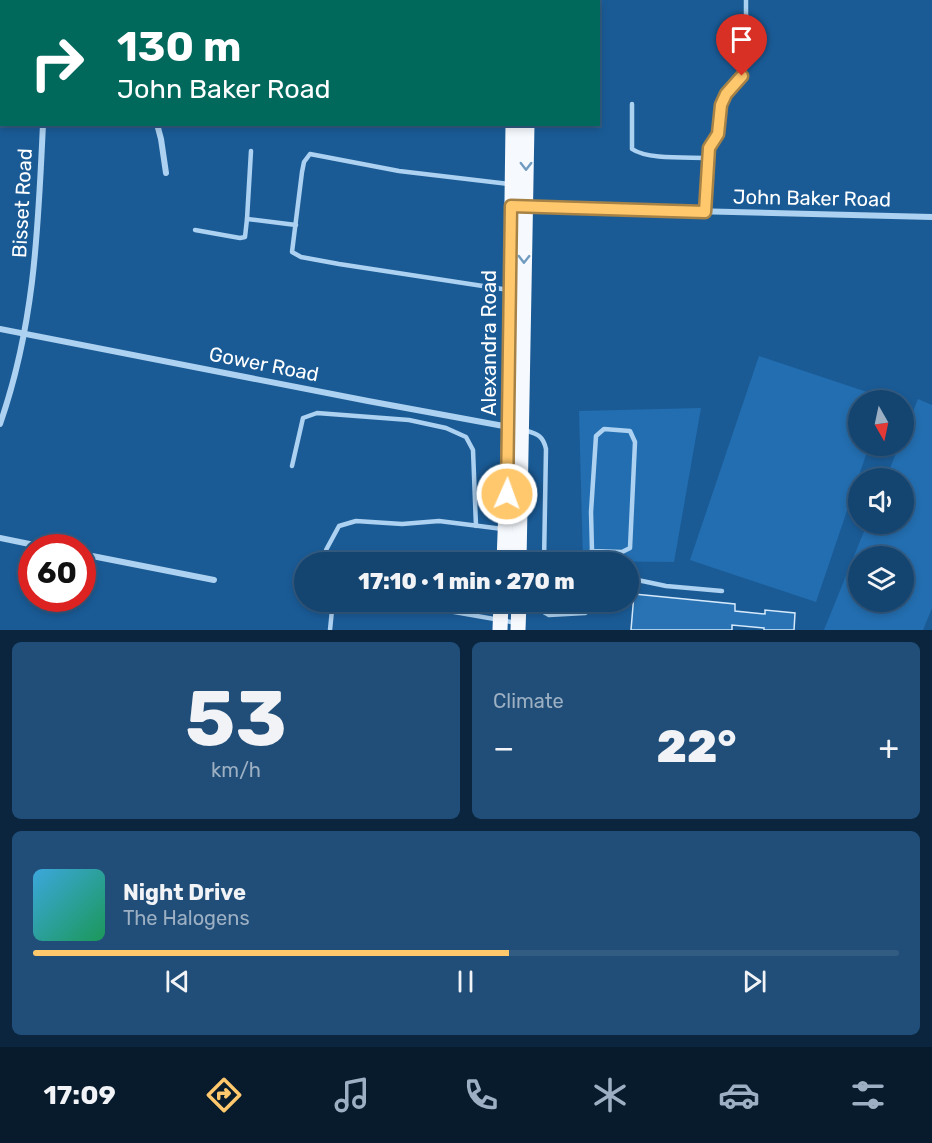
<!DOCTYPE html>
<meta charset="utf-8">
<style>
:root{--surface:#144470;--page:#214e78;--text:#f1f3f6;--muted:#9db0c3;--line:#335c83;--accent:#ffc86c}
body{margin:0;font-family:Rubik,sans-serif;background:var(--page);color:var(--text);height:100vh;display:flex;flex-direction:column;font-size:22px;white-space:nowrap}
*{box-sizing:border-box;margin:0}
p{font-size:20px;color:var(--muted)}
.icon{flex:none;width:33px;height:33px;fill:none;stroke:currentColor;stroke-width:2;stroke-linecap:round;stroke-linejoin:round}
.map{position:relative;height:630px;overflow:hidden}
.drawer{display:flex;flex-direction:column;gap:12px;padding:12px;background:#0b253e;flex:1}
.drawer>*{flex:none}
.guide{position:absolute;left:0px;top:0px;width:600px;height:126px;box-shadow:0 3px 9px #0003,0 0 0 2px var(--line);background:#00695c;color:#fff;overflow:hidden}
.needle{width:39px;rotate:171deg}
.tools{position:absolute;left:848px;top:390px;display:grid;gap:12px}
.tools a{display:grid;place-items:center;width:66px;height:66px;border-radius:50%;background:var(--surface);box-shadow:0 3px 9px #0003,0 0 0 2px var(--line);font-size:30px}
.speed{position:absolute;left:18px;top:534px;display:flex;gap:12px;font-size:30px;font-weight:700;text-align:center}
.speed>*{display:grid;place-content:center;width:78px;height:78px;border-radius:50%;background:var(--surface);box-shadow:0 3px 9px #0003,0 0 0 2px var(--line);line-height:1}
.speed .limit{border:9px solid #d22;background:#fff;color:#111}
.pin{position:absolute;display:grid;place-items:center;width:51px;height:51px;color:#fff;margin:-62px -26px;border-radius:50% 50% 50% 0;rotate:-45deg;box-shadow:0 0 6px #0007}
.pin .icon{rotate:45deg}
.me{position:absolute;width:66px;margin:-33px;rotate:2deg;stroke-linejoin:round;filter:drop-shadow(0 0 4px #0008)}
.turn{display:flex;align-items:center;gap:21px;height:126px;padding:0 18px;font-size:27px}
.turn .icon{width:78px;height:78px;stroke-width:2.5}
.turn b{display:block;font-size:42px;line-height:51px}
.big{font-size:45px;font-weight:800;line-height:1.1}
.drawer .card{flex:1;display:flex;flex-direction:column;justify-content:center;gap:9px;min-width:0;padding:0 21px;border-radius:9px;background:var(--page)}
.drawer .dial{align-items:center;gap:0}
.dial b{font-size:78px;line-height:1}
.song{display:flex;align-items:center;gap:18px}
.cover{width:72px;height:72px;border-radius:9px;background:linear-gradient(135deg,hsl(200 70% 55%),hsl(150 70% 35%))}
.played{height:6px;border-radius:3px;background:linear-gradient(90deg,var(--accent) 55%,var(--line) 55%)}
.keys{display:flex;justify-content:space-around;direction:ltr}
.heat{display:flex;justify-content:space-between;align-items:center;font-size:33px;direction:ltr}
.drawer .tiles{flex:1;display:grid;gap:12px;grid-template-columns:1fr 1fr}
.card:last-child{grid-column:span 2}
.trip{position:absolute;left:294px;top:552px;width:345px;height:60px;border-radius:30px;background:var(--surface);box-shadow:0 3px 9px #0003,0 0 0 2px var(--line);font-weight:800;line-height:60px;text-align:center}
.tabs{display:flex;height:96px;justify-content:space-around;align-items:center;background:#081b2d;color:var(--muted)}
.tabs .icon{width:42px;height:42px}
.tabs .selected{color:var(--accent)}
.tabs b{font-size:27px;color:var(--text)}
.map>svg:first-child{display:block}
.green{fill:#236eb0;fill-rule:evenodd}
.building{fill:#2973b4;stroke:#d4e9fb;stroke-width:1.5}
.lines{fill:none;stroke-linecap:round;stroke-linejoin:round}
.service{stroke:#add1f0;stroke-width:4.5}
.minor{stroke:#add1f0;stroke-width:6}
.primary{stroke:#f6faff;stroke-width:15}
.oneway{stroke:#729bc0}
.route-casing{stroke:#a68246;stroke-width:15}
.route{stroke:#ffc86c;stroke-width:10}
.labels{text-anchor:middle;stroke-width:6;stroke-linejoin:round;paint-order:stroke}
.street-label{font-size:20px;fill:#fff;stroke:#1a5b96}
</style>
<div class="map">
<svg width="932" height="630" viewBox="0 0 932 630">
<rect width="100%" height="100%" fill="#1a5b96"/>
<g class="green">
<polygon points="759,356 885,398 884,400 858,400 858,446 869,446 816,602 690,560"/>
<path d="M918,399l14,6v203l-9,22h-99l43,-106h36v-46h-17l13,-32h4v-10zM858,556h45v46h-45z"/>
<polygon points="701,408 674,562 583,561 579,411"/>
</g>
<polygon class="building" points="634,594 735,604 735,611 765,614 765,610 795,613 794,630 764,630 764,628 732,625 732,630 631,630"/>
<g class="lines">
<g class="service">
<path d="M632,104v45c16,11 56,8 76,9"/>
<polyline points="251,151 247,219 296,225"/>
<polyline points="509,184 399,171 310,154 304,162 302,172 292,252 301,257 339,264 509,290"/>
<polyline points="705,212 709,148 718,133 721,105 726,94 742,76 746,66 746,0"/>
<polyline points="195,230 240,238 245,237 247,219"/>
<path d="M524,430c13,4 19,5 22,19l-2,113"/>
<polyline points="292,466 303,418 317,413 409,420 446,428 466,437 473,450 476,526"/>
<polyline points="326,550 339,526 356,521 402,524 439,521 503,529"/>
<polyline points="544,557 575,559 592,551 622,552 630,548 635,442 630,431 604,429 596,436 591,512 592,551"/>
<polyline points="628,578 666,586 722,591"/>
<polyline points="397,602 517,623"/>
<polyline points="542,602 542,611 549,615 585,613 590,610 593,602"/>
<polyline points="330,630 332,610 336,602"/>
</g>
<g class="minor">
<polyline points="161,2 161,0"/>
<polyline points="0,101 2,101"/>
<polyline points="157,124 161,139 166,173"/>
<polyline points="525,207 932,217"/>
<polyline points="0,329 368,401 509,427"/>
<path d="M0,424c35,-100 38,-196 43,-300"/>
<polyline points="0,538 49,548"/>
<polyline points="82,554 214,580"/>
</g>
<g class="primary">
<polyline points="515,2 515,0"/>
<polyline points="530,2 530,0"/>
<polyline points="504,562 509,427 513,124"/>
<polyline points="519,562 527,124"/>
<polyline points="500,630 501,602"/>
<polyline points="518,630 519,602"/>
</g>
</g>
<defs><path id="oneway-chevron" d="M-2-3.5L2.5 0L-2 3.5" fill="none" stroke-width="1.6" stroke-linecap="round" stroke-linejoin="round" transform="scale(1.5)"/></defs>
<g class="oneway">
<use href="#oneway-chevron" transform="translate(526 166) rotate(90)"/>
<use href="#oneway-chevron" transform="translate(524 259) rotate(91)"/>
</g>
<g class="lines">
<defs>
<polyline id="route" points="507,494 511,206 705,212 709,148 718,134 721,105 726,94 742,76"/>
</defs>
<use href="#route" class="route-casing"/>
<use href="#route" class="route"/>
</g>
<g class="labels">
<g class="street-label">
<text transform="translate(812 198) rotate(1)" y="7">John Baker Road</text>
<text transform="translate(22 203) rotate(-87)" y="7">Bisset Road</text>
<text transform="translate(489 343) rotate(-90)" y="7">Alexandra Road</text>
<text transform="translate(264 364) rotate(11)" y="7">Gower Road</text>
</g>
</g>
</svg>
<div class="tools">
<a><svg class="needle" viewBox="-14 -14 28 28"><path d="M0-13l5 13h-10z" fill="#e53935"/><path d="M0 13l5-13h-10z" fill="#9db0c3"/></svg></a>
<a><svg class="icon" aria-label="sound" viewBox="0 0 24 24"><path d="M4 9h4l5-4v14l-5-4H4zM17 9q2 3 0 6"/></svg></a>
<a><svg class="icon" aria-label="layers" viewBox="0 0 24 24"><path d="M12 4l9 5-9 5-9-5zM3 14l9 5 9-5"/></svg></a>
</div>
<div class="speed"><div class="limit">60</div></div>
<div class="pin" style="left:742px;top:76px;background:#d93025"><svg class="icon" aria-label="arrive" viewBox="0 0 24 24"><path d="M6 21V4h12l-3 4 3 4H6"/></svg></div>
<svg class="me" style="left:507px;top:494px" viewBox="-20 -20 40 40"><circle r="17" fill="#ffc86c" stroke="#fff" stroke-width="3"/><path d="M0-11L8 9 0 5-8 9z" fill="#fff"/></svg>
<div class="trip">17:10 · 1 min · 270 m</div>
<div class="guide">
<div class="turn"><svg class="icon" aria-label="right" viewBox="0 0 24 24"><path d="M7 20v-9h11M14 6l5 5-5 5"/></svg><div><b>130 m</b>John Baker Road</div></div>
</div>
</div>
<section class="drawer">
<div class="tiles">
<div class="card dial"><b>53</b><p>km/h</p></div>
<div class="card"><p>Climate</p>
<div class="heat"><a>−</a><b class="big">22°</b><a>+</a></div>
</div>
<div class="card">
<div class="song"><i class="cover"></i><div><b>Night Drive</b><p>The Halogens</p></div></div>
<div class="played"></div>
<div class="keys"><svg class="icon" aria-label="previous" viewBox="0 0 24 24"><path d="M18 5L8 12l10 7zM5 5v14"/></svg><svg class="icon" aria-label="pause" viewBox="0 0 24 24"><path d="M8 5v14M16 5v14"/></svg><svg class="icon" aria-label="next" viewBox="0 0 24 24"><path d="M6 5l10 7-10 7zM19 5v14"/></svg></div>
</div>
</div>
</section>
<nav class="tabs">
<b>17:09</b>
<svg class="icon selected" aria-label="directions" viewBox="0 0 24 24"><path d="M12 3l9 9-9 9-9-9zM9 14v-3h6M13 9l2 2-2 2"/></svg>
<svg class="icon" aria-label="music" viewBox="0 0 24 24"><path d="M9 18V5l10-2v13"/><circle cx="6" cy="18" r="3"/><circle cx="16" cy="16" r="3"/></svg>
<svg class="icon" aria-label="phone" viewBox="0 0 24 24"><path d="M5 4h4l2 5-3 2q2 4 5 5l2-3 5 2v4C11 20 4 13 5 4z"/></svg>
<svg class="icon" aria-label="climate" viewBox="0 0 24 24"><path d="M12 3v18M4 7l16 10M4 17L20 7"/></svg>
<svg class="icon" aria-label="car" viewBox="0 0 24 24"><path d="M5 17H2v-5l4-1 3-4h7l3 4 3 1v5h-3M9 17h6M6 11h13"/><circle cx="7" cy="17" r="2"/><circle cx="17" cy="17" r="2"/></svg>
<svg class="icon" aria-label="filters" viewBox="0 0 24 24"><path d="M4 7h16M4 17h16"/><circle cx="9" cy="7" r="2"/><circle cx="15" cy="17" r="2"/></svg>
</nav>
